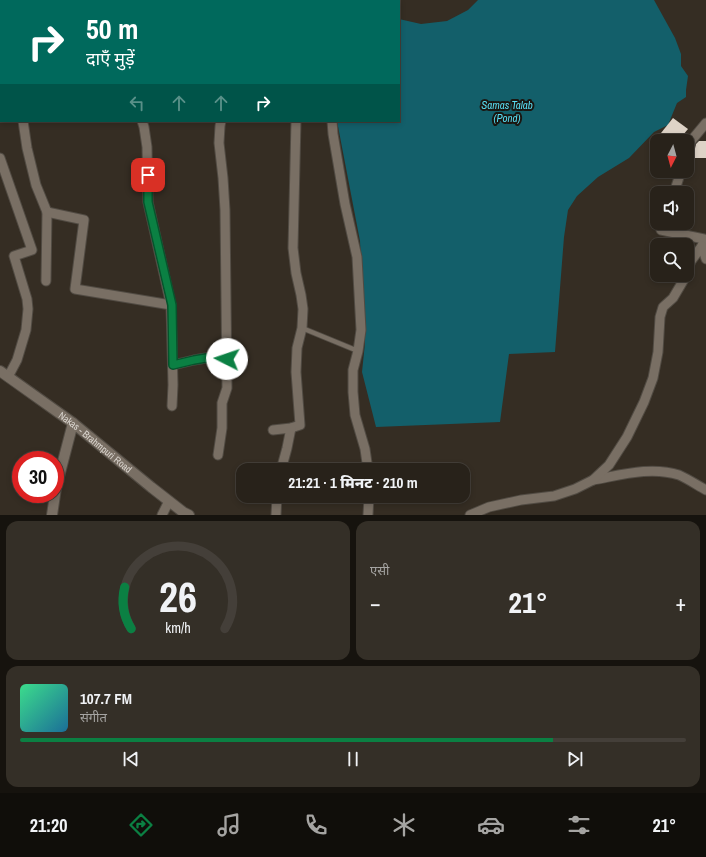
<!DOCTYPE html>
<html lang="hi">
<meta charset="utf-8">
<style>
:root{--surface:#28221a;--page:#342f27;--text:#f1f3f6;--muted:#a5a4a2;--line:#443f39;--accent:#0b8043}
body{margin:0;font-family:"Archivo Narrow","Noto Sans Devanagari",sans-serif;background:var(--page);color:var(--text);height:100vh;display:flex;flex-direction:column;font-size:15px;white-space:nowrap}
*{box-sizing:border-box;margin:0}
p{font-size:13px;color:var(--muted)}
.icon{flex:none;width:22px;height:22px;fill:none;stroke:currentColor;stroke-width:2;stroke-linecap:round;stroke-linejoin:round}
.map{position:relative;height:515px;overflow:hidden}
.details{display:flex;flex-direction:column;gap:6px;padding:6px;background:#16130e;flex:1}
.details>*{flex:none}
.top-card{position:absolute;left:0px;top:0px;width:400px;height:122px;box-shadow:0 2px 6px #0003,0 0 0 1px var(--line);background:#00695c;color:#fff;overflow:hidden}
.needle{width:26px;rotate:186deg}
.tools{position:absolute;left:650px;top:134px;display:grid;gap:8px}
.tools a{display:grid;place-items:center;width:44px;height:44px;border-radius:8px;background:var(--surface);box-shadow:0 2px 6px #0003,0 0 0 1px var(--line);font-size:20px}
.speed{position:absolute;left:12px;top:451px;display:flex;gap:8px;font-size:20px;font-weight:700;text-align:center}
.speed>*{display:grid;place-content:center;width:52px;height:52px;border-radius:50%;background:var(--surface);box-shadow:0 2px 6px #0003,0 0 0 1px var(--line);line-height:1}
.speed .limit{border:6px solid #d22;background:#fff;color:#111}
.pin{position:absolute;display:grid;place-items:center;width:34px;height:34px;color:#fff;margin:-17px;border-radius:8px;box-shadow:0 2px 6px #0006}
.me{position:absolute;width:44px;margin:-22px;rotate:274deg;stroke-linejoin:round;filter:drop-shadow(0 0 3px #0008)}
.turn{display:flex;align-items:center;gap:14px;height:84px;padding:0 20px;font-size:18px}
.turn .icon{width:52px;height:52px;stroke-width:2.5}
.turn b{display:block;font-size:28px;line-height:34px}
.lanes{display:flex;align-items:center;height:38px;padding:0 20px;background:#0003;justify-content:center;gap:20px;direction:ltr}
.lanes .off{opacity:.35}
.big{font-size:30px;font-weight:800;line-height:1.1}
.details .card{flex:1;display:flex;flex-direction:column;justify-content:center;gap:6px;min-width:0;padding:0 14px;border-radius:12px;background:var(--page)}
.details .dial{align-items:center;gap:0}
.dial svg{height:104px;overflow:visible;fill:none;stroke:var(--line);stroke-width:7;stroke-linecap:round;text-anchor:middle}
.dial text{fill:var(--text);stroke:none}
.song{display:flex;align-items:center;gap:12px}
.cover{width:48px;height:48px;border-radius:6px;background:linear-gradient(135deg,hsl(150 70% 55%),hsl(200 70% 35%))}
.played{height:4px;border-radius:2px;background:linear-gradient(90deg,var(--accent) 80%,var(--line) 80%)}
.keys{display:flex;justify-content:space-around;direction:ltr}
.heat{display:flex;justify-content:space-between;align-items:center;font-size:22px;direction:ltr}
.details .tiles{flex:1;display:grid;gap:6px;grid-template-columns:1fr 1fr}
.card:last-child{grid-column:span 2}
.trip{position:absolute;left:236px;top:463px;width:234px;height:40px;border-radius:12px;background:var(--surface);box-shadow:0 2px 6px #0003,0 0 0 1px var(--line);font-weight:800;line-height:40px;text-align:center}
.tab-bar{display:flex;height:64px;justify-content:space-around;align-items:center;background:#100e0a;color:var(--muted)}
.tab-bar .icon{width:28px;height:28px}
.tab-bar .active{color:var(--accent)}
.tab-bar b{font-size:18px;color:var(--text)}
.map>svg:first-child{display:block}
.water{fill:#135f6a}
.building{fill:#ded3c7}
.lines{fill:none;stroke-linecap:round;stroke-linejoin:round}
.lane-casing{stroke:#514b43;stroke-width:6}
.street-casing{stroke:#514b43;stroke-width:11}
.secondary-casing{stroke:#514b43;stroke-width:12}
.lane{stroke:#796f64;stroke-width:4.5}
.street{stroke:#796f64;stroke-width:9}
.secondary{stroke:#796f64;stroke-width:10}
.route-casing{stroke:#07532c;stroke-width:10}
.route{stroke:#0b8043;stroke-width:7}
.labels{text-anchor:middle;stroke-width:4;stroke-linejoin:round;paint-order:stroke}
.street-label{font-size:10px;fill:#dad5cf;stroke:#1a1611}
.water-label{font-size:11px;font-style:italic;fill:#58dff4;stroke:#1a1611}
</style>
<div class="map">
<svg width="706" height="515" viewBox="0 0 706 515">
<rect width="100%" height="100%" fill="#352d23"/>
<polygon class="water" points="478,0 654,0 675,38 681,54 681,66 688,76 686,90 686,97 677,103 668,125 654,132 629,158 598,177 577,196 568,210 564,237 555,352 509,354 500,422 376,427 362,372 365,343 360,241 337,121 399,121 399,19 421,24 447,21 468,10"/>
<g class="building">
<polygon points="673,118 688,129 678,141 658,141 661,133"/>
<polygon points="699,141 706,141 706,158 694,158 694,153 696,144"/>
<polygon points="289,463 307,467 307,470 287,470"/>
</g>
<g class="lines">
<defs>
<polyline id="lane" points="302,328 358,351"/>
<g id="street">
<polyline points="50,1 50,0"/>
<polyline points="280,1 281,0"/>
<polyline points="346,1 347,0"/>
<polyline points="23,121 27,148 36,185 47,212 46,281"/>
<polyline points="142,121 144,127 147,147 148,202 171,305"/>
<polyline points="332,121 333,134 345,204 357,257 361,330 358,351 353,370 353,392 355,415 365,449 368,470"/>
<polyline points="687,154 691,141 706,123"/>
<polyline points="0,158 32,250 14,256 27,299 28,309 26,330 17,360 8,377"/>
<polyline points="674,193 681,171"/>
<polyline points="47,212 84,220 75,289 171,305 173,385 172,406"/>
<polyline points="664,223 661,230 704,239 702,246 691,261 687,271"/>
<polyline points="702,246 706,259"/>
<polyline points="173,365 194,360 206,358 227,359"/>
<polyline points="273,430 291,428 300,425 296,372 297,348 302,328 303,309 301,295 296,273 293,248 296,121"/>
<polyline points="218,455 222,428 222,403 227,388 225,210 223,178 219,143 220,126 221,121"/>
<polyline points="281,470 287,448 291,428"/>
<path d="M593,480c28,-5 58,-14 86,-5 9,4 18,10 27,15"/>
<polyline points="162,515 169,501"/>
<polyline points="276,515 277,496"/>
<polyline points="368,515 369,496"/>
<polyline points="470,515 489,507 521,500 554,496 575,489 593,480 609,465 627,437 644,402 653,378 658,352 660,317 663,307 673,298 683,281 686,275"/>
</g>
<g id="secondary">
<path id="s1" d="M0,371l73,52 78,64 32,25 6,3"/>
<polyline points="52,515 56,488 73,423"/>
</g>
</defs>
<use href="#lane" class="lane-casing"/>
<use href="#street" class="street-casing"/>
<use href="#secondary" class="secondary-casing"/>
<use href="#lane" class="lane"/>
<use href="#street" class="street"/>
<use href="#secondary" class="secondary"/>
</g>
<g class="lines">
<defs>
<polyline id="route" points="148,175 148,202 172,305 173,365 194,360 206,358 227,359"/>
</defs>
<use href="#route" class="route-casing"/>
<use href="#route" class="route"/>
</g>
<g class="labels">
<g class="street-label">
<text dy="4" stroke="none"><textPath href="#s1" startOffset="119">Nakas - Brahmpuri Road</textPath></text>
</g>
<g class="water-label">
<text x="507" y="109">Samas Talab<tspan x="507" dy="13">(Pond)</tspan></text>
</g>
</g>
</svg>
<div class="tools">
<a><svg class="needle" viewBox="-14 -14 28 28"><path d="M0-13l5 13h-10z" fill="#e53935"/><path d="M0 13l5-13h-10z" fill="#a5a4a2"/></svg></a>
<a><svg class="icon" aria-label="sound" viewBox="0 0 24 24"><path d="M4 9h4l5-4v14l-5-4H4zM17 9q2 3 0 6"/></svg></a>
<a><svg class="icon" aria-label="search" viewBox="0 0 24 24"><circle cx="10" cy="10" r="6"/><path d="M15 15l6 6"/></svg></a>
</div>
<div class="speed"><div class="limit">30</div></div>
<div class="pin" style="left:148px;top:175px;background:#d93025"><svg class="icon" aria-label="arrive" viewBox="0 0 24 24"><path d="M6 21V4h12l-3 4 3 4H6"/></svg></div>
<svg class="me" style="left:227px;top:359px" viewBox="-20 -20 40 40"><circle r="19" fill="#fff"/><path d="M0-13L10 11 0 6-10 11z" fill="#0b8043"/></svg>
<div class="trip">21:21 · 1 मिनट · 210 m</div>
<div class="top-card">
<div class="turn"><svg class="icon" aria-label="right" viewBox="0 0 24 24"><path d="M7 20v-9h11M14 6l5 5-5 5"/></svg><div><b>50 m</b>दाएँ मुड़ें</div></div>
<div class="lanes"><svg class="icon off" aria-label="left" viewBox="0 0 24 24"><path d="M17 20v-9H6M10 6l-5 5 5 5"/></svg><svg class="icon off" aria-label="ahead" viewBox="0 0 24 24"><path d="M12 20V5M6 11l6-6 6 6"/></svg><svg class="icon off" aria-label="ahead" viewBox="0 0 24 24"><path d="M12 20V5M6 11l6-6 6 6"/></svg><svg class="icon" aria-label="right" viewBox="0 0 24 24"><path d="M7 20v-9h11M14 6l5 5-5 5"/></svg></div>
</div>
</div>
<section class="details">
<div class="tiles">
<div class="card dial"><svg viewBox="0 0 100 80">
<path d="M14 69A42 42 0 1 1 86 69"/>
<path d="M14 69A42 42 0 0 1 9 37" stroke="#0b8043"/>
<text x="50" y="56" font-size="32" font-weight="700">26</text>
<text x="50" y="72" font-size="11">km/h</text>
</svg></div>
<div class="card"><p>एसी</p>
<div class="heat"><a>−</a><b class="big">21°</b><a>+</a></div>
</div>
<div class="card">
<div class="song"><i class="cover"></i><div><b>107.7 FM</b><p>संगीत</p></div></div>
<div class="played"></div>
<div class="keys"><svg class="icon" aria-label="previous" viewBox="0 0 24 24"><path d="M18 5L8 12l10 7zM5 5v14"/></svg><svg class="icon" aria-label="pause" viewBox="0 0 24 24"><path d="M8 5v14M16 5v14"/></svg><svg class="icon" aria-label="next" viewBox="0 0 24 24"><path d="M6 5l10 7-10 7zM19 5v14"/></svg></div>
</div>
</div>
</section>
<nav class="tab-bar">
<b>21:20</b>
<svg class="icon active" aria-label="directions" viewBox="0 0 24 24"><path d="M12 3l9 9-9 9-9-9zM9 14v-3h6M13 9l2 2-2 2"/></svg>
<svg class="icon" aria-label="music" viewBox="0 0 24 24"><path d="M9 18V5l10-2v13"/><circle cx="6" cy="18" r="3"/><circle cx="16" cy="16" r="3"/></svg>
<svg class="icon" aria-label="phone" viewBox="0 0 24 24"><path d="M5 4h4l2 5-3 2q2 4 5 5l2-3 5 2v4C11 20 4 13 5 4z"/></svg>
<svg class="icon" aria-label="climate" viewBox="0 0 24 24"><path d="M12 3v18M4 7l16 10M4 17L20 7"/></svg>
<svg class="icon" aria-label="car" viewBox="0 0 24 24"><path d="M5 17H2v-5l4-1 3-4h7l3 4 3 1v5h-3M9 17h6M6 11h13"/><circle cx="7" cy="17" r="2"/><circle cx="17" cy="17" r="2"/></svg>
<svg class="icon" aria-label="filters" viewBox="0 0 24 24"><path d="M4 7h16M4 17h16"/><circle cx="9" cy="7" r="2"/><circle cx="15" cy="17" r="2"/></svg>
<b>21°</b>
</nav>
